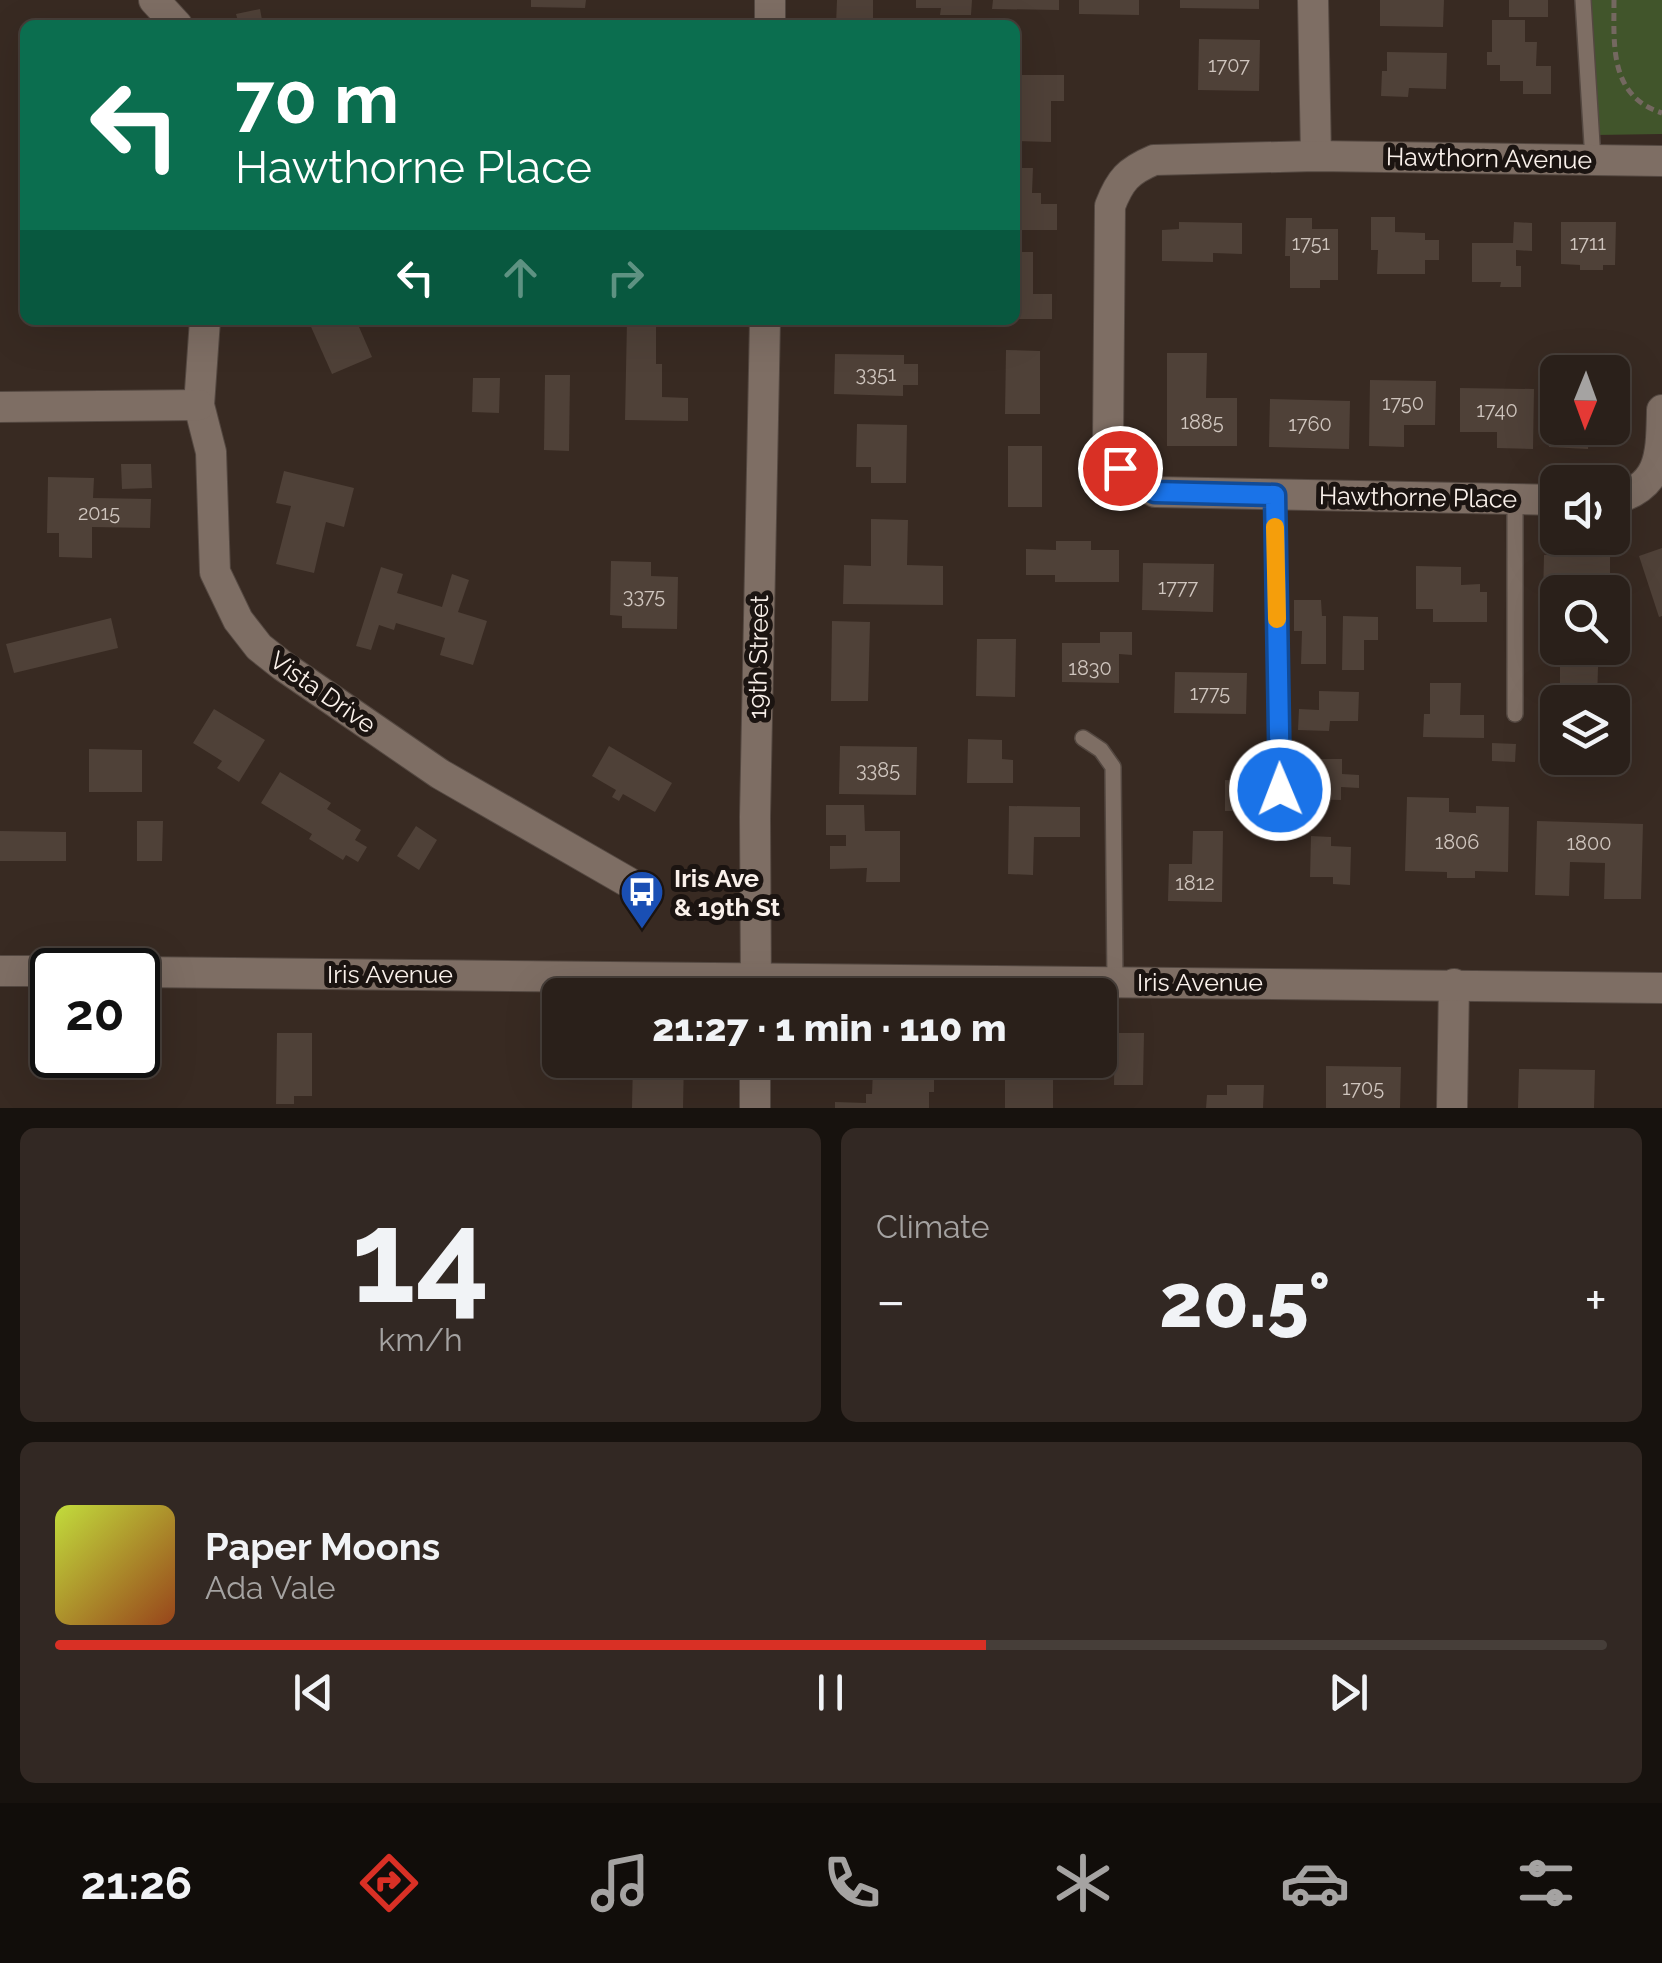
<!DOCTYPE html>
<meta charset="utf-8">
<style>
:root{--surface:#2a201a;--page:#322823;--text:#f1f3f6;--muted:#a5a3a2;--line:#463e39;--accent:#d93025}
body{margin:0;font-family:Raleway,sans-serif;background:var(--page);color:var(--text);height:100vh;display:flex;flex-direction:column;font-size:38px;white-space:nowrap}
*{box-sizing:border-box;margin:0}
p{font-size:32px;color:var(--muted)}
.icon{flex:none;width:55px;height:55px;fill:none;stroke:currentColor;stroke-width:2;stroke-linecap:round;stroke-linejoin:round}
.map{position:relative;height:1108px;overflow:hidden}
.drawer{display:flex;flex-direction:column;gap:20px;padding:20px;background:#17120e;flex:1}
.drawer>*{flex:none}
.hud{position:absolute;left:20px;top:20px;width:1000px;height:305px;border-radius:15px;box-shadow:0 10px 40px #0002,0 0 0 2px var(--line);background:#0b6e4f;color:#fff;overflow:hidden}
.needle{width:65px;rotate:181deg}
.tools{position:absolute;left:1540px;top:355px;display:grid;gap:20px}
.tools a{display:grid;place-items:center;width:90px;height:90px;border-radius:15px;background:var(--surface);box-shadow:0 10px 40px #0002,0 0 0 2px var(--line);font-size:50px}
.speed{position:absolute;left:30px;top:948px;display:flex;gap:20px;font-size:50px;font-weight:700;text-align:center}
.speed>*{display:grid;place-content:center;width:130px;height:130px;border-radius:50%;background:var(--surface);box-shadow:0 10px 40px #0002,0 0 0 2px var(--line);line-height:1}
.speed .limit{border:5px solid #111;border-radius:15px;background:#fff;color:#111}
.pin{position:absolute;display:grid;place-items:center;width:85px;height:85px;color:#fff;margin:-42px;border:5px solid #fff;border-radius:50%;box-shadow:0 2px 10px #0007}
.me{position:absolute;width:110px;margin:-55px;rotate:359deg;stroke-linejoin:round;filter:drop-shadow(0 0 8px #0008)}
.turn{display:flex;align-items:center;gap:35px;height:210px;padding:0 50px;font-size:45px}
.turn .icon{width:130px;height:130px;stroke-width:2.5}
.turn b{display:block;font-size:70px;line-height:85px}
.lanes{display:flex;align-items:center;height:95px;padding:0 50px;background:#0003;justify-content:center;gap:50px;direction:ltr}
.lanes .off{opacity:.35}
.big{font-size:75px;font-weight:800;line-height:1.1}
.drawer .card{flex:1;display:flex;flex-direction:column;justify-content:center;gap:15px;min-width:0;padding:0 35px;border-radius:15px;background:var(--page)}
.drawer .dial{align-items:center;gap:0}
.dial b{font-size:130px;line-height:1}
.song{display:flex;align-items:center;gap:30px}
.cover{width:120px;height:120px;border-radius:15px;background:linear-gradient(135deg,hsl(70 70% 55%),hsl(20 70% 35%))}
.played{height:10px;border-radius:5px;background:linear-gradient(90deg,var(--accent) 60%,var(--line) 60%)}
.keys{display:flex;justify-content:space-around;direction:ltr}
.heat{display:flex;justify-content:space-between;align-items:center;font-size:55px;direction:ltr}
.drawer .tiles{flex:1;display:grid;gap:20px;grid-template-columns:1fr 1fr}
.card:last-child{grid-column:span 2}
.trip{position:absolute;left:542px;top:978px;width:575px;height:100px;border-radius:15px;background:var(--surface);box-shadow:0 10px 40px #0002,0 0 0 2px var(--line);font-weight:800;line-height:100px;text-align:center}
.menu{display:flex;height:160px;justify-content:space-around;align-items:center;background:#110d0a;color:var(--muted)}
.menu .icon{width:70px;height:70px}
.menu .current{color:var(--accent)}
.menu b{font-size:45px;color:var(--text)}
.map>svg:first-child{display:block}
.green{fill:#41552b}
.building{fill:#4f4138}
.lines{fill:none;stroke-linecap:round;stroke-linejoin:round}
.service-casing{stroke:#544841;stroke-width:18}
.minor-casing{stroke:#544841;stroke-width:32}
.tertiary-casing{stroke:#544841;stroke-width:32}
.secondary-casing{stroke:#544841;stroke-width:32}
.path{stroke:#746860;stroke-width:5;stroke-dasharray:8 5;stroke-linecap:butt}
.service{stroke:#7e6e64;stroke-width:15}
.minor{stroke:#7e6e64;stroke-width:30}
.tertiary{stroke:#7e6e64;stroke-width:30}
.secondary{stroke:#7e6e64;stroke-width:30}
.route-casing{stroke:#114b97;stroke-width:25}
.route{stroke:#1a73e8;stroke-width:18}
.slow{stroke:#f59e0b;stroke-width:18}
.labels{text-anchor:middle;stroke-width:10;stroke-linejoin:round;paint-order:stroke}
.number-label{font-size:20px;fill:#cfc5be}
.street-label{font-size:25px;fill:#faf1eb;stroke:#1b1411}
.poi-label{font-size:25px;font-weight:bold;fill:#faf1eb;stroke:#1b1411;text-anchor:start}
</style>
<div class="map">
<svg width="1662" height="1108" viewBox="0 0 1662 1108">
<rect width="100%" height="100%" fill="#382a22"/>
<polygon class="green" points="1591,0 1662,0 1662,134 1596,135"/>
<g class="building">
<polygon points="531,0 586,0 585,8 531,7"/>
<polygon points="837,0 873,0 873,25 836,25"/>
<polygon points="916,0 972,0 971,15 940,15 941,8 916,8"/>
<polygon points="993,0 1059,0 1059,10 992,9"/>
<polygon points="1079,0 1139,0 1139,15 1079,14"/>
<polygon points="1180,0 1259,0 1259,9 1180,8"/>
<polygon points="1380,0 1444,0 1443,27 1380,26"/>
<rect x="1509" y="0" width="39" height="17"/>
<polygon points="260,9 263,25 239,25 236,14"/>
<polygon points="1492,20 1525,20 1525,42 1537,42 1536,66 1551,66 1551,94 1523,94 1523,81 1500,81 1500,65 1487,65 1487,52 1492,52"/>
<polygon points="1199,39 1260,40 1259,91 1198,90"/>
<polygon points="1387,52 1447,53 1446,89 1409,88 1408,97 1381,96 1382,71 1387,71"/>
<polygon points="1015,75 1064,75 1064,101 1051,101 1051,142 1015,141"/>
<polygon points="1015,168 1033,168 1032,193 1041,193 1041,204 1057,204 1057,230 1015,230"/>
<polygon points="1371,217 1395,217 1395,232 1425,233 1425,240 1439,240 1439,260 1425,260 1425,274 1377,274 1378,250 1371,250"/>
<polygon points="1286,218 1312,218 1312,229 1338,229 1338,280 1320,280 1320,288 1290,288 1290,256 1285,256"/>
<polygon points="1179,222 1242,223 1242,254 1213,253 1213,262 1162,261 1162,230 1179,229"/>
<polygon points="1514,222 1532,223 1532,251 1516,250 1516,266 1521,266 1521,287 1500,287 1501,282 1472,282 1472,243 1513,243"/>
<polygon points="1561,222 1616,222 1615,265 1603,265 1603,270 1580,270 1580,265 1561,264"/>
<polygon points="1015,252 1033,252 1033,294 1052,294 1052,319 1015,319"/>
<polygon points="308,320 356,320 372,357 332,374"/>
<polygon points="627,320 656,320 656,364 662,364 662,397 688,398 688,421 625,420"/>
<polygon points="1006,350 1040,351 1040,414 1005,414"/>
<polygon points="1167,353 1207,353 1206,398 1237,398 1237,446 1167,446"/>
<polygon points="835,354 904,355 904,364 918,364 918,385 903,385 903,396 834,394"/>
<polygon points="1612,373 1623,373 1622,411 1612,411"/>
<polygon points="545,375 570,375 569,451 544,450"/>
<polygon points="473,378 500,378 499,413 472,412"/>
<polygon points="1370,380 1436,381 1435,425 1404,425 1404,447 1369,446"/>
<polygon points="1551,387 1558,387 1558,428 1589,428 1588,449 1549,447"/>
<polygon points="1460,388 1534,389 1533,449 1497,448 1497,432 1460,432"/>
<polygon points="1270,399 1350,401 1349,449 1269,447"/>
<polygon points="857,424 907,425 906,483 871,483 871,467 856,467"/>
<rect x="1008" y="446" width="34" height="61"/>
<polygon points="121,464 151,464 152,488 122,489"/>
<polygon points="284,471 354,488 344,527 326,522 314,573 276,564 291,506 276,503"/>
<polygon points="48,477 94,478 93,498 151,499 150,528 92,527 92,558 59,557 59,533 47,533"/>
<polygon points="871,519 908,520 907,565 943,566 943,605 843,604 844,565 871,566"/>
<polygon points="1056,541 1091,541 1091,550 1119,550 1119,582 1055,582 1055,575 1026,575 1026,549 1056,550"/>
<polygon points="1662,548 1662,616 1659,617 1639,556"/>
<polygon points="1544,555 1610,556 1610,583 1600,582 1600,592 1558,592 1558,598 1543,598"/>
<polygon points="611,561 651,562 651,576 678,577 677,629 622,628 622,616 610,615"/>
<polygon points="1143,563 1214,564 1213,612 1142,610"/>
<polygon points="1416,566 1461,567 1461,585 1480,584 1480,592 1487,592 1487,622 1433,622 1433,609 1416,609"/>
<polygon points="381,567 403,574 397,593 442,607 452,574 469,580 458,612 487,621 473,665 440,655 445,638 396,623 394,630 379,625 371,650 356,646"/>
<polygon points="1294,600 1321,600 1322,616 1326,616 1326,664 1301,664 1302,631 1294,631"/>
<polygon points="1343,616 1378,617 1378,640 1364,640 1364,670 1342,670"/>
<polygon points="111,618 118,648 14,673 6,644"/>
<polygon points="832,621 870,622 868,701 831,701"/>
<polygon points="1100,632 1132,632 1132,655 1119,654 1119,683 1062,682 1062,643 1100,643"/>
<polygon points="977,639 1016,639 1015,697 976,696"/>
<polygon points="1560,667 1598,667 1597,702 1560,702"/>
<polygon points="1175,672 1247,673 1246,714 1174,713"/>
<polygon points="1430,683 1461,683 1460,715 1484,715 1484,738 1423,737 1424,714 1430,714"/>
<polygon points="1319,691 1359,692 1358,721 1330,721 1329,731 1298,730 1299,709 1319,710"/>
<rect x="1544" y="699" width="14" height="24"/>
<polygon points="214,709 265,740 239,782 217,768 222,761 193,743"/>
<polygon points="968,739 1002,740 1002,759 1013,760 1013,783 967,783"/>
<polygon points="1492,743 1516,744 1515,762 1492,761"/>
<polygon points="609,746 672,783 655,812 623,794 619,801 612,797 616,790 592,776"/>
<polygon points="840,746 917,747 916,795 839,794"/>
<polygon points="89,749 142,750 142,792 89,792"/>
<polygon points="1317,759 1342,759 1342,774 1359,775 1359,788 1341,787 1341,800 1299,799 1299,779 1317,779"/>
<polygon points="280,772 331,803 327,809 361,830 355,840 367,847 358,862 346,855 343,860 309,839 312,834 261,803"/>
<polygon points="1225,780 1250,781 1249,811 1225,811"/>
<polygon points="1407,797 1449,798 1449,812 1476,813 1476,806 1509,807 1508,872 1475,871 1475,878 1447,878 1447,872 1405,871"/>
<polygon points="826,805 864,805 865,831 900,831 900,882 866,882 867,868 830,869 830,846 846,846 846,835 826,835"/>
<polygon points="1009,806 1080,807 1080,837 1034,837 1033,875 1008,874"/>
<polygon points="137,821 163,821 162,861 137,861"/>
<polygon points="1537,821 1643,824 1641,899 1604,899 1605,863 1570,862 1569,896 1535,895"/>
<polygon points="416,826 437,840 419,870 397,856"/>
<polygon points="0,831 66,832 66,861 0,861"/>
<polygon points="1193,831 1223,831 1222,902 1168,901 1169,864 1192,864"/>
<polygon points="1311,836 1331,837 1331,846 1351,847 1350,885 1333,884 1333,877 1310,877"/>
<polygon points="277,1033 312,1033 312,1096 294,1096 294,1104 276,1104"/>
<polygon points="1115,1033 1144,1033 1143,1085 1114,1085"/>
<polygon points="633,1060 684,1060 683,1108 632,1108"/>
<polygon points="1326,1066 1401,1067 1400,1108 1326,1108"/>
<polygon points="873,1069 934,1070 934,1092 929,1092 929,1108 835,1108 835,1102 866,1103 866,1094 872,1094"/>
<polygon points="1519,1069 1595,1070 1594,1108 1518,1108"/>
<polygon points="1005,1079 1053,1080 1053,1108 1005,1108"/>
<polygon points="1227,1085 1264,1085 1263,1108 1206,1108 1207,1095 1227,1095"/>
</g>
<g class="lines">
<defs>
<g id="service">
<polyline points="1583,0 1593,160"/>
<polyline points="1275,495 1280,790"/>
<polyline points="1515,499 1515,714"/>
<polyline points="1083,738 1101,750 1113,767 1115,982"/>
</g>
<g id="minor">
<polyline points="154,0 177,25"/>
<polyline points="1313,0 1316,156"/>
<polyline points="205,320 199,405 211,452 215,572 238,620 259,647 283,666 440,774 628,882"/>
<polyline points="0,407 199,405"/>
<path d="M1558,500l-403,-8c-29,-14 -35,-22 -47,-50l2,-236c10,-26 18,-35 44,-46l162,-4 346,5"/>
<path d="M1612,500c50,-13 49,-45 50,-90"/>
<polyline points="1452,1108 1454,984"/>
</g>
<g id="tertiary">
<polyline points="770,25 770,0"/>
<polyline points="756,995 755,817 765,320"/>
<polyline points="755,1108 755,1060"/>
</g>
<g id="secondary">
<polyline points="0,971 52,971"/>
<polyline points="138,972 1662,988"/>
</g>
</defs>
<use href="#service" class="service-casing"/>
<use href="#minor" class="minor-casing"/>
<use href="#tertiary" class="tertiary-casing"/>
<use href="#secondary" class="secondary-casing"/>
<path class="path" d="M1614,0c0,45 -5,96 48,113"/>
<use href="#service" class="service"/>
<use href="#minor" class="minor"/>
<use href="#tertiary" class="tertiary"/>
<use href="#secondary" class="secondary"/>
</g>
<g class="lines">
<defs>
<polyline id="route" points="1120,468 1133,482 1155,492 1275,495 1280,790"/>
</defs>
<use href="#route" class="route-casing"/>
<use href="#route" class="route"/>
<polyline class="slow" points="1275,527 1277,619"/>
</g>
<defs>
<symbol id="bus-pin" viewBox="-11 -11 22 30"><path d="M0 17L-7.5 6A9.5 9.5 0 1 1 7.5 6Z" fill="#1a4fb4" stroke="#1b1411"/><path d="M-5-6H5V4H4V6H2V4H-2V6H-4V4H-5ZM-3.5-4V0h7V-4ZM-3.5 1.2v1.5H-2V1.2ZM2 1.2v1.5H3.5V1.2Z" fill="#fff"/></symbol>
</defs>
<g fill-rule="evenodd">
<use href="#bus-pin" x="617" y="867" width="50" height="68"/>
</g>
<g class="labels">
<g class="number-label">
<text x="1229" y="72">1707</text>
<text x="1311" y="250">1751</text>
<text x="1588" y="250">1711</text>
<text x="876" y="381">3351</text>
<text x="1403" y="410">1750</text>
<text x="1497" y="417">1740</text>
<text x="1202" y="429">1885</text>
<text x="1310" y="431">1760</text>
<text x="99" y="520">2015</text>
<text x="1178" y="594">1777</text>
<text x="644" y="603">3375</text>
<text x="1090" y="675">1830</text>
<text x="1210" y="700">1775</text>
<text x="878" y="777">3385</text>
<text x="1457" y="849">1806</text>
<text x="1589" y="850">1800</text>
<text x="1195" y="890">1812</text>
<text x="1363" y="1095">1705</text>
</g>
<g class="street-label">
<text transform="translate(1489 158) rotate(1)" y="9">Hawthorn Avenue</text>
<text transform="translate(1418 497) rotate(1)" y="9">Hawthorne Place</text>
<text transform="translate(758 657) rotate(-89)" y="9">19th Street</text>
<text transform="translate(323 692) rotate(35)" y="9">Vista Drive</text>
<text x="390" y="983">Iris Avenue</text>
<text x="1200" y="991">Iris Avenue</text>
</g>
<g class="poi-label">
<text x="674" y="887">Iris Ave<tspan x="674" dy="29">&amp; 19th St</tspan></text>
</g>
</g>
</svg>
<div class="tools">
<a><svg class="needle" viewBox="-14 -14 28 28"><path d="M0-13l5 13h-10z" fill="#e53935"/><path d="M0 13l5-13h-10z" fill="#a5a3a2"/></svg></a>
<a><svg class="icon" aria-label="sound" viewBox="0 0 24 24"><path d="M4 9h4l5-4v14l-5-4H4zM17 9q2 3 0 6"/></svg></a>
<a><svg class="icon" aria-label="search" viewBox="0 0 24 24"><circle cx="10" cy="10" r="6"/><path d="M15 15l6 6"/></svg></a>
<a><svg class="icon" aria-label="layers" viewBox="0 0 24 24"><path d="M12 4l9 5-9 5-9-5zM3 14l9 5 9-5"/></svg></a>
</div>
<div class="speed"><div class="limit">20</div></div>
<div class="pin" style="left:1120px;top:468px;background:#d93025"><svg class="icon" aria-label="arrive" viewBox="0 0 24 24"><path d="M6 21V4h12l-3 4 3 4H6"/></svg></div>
<svg class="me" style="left:1280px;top:790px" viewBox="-20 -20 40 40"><circle r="17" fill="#1a73e8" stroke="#fff" stroke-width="3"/><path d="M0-11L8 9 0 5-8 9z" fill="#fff"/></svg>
<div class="trip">21:27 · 1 min · 110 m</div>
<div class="hud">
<div class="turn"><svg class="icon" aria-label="left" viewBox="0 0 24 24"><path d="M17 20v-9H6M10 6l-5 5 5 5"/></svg><div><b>70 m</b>Hawthorne Place</div></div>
<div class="lanes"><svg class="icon" aria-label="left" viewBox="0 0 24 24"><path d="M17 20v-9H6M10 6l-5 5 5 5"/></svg><svg class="icon off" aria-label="ahead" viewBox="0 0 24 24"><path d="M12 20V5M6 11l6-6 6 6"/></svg><svg class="icon off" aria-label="right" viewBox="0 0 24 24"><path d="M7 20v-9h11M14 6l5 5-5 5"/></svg></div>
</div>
</div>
<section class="drawer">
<div class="tiles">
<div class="card dial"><b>14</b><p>km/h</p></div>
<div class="card"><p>Climate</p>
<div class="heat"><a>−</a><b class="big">20.5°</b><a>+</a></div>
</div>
<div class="card">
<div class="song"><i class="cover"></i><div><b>Paper Moons</b><p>Ada Vale</p></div></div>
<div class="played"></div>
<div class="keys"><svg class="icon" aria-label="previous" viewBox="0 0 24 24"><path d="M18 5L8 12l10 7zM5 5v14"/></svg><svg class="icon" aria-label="pause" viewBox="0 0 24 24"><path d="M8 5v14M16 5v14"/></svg><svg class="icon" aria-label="next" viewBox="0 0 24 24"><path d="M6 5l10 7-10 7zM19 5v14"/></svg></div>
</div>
</div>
</section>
<nav class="menu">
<b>21:26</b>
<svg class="icon current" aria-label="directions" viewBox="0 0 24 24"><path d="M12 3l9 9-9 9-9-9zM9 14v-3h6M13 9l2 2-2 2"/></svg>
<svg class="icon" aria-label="music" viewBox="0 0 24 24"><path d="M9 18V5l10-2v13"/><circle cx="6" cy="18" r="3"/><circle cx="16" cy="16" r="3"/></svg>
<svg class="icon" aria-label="phone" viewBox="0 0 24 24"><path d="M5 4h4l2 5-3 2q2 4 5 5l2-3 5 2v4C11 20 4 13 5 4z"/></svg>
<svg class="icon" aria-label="climate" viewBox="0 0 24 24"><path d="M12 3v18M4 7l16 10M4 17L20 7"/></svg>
<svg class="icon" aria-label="car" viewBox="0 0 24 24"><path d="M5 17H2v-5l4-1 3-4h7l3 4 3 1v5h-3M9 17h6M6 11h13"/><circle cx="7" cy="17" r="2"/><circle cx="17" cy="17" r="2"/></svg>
<svg class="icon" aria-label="filters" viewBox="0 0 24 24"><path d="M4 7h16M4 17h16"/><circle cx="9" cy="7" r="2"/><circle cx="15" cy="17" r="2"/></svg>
</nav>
